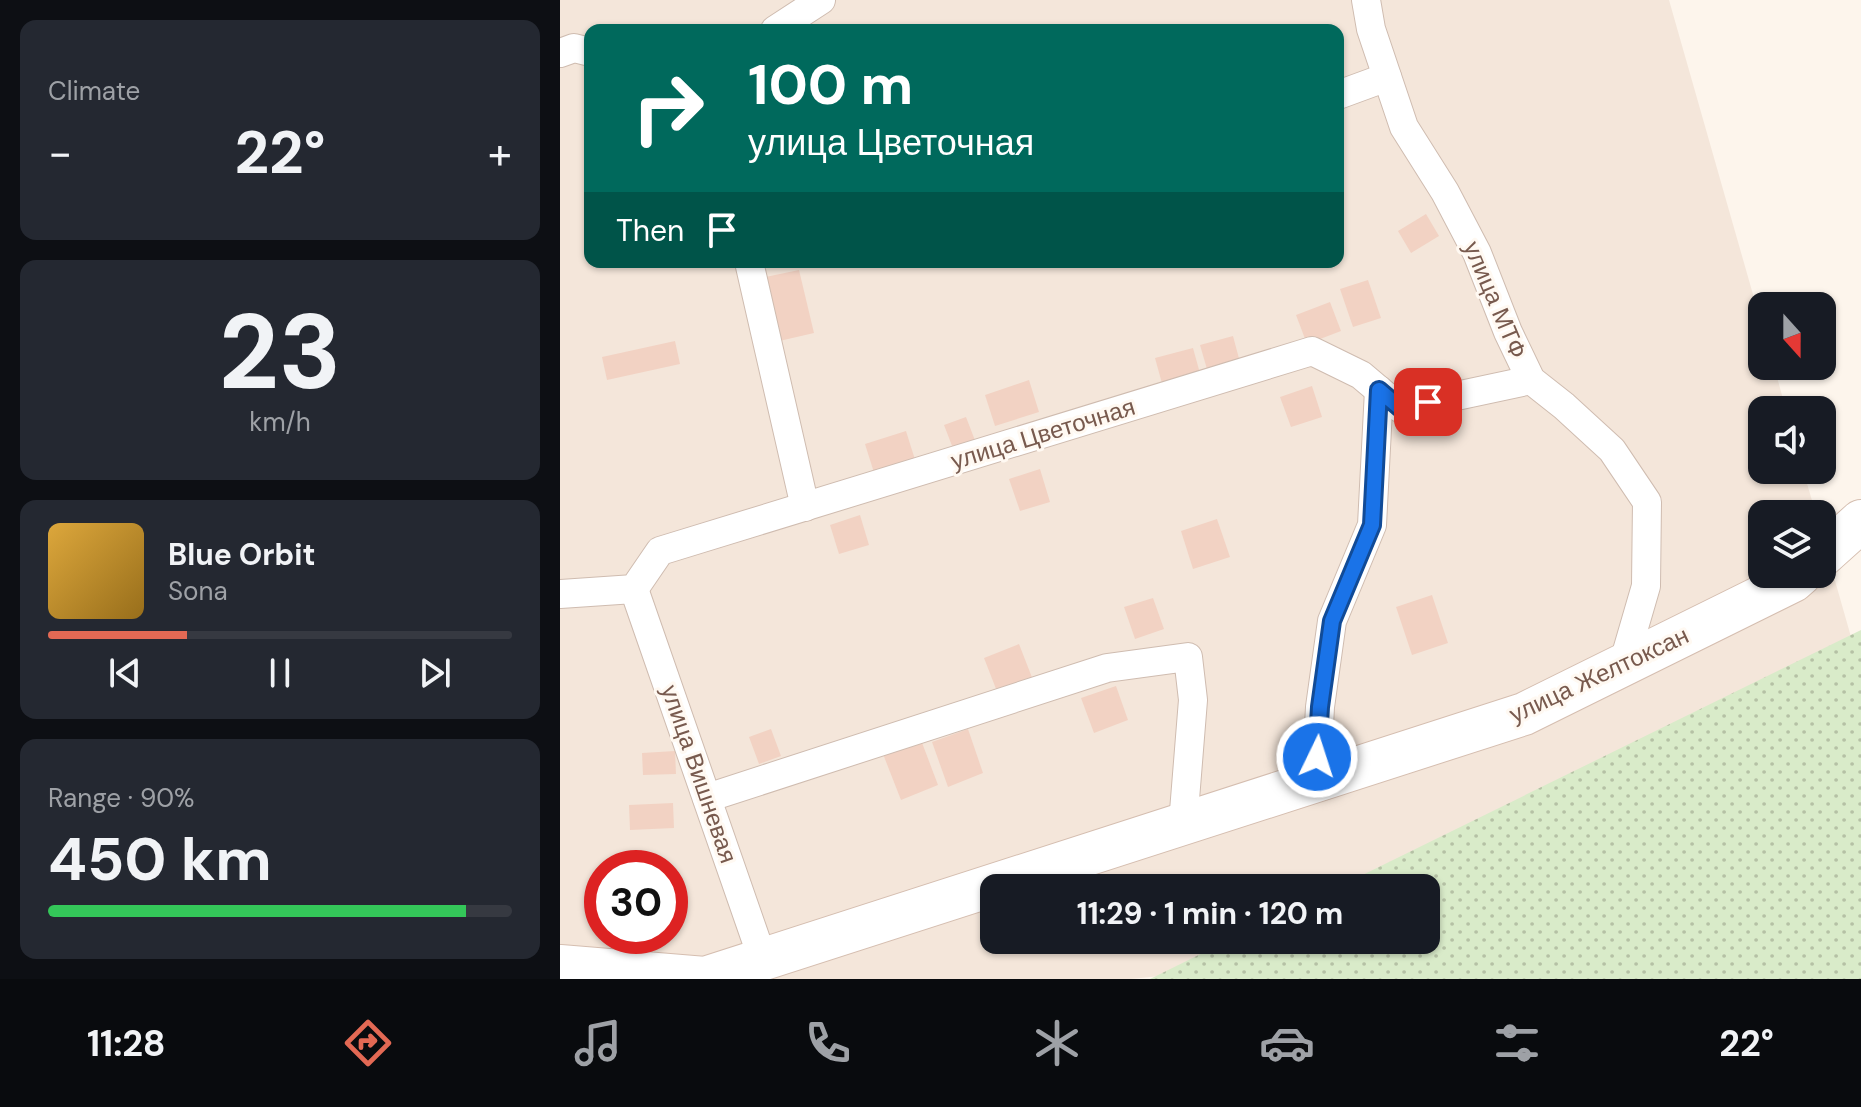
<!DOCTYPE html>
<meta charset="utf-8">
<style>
:root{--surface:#171b24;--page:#242831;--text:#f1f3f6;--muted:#9ea1a6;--line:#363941;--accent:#e36954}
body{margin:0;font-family:"DM Sans",sans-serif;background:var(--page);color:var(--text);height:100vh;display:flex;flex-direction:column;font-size:30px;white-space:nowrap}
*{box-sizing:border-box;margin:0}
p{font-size:26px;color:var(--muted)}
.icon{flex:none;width:44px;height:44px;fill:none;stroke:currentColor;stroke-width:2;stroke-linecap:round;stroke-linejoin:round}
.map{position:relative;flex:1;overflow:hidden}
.sheet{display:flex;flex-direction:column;gap:20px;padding:20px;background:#0d0f14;width:560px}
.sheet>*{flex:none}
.guide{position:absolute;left:24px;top:24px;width:760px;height:244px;border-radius:16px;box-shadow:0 2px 6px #0004;background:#00695c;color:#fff;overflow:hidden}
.needle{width:52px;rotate:159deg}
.controls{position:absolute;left:1188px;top:292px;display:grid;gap:16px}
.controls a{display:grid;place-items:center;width:88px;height:88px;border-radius:16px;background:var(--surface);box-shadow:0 2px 6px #0004;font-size:40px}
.speed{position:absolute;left:24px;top:850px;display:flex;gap:16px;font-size:40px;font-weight:700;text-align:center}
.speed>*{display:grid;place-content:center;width:104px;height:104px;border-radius:50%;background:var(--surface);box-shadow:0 2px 6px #0004;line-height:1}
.speed .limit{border:12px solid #d22;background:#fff;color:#111}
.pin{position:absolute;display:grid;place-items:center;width:68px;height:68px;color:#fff;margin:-34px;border-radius:16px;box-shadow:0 4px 12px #0006}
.me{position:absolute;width:88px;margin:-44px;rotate:4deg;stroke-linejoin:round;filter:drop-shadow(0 0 6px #0008)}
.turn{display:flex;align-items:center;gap:28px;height:168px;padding:0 32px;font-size:36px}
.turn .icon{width:104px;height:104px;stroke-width:2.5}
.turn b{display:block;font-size:56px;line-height:68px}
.then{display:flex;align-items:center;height:76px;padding:0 32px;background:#0003;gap:16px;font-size:30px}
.big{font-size:60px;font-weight:700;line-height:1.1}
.sheet .card{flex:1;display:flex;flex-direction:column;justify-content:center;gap:12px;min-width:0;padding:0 28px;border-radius:16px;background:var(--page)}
.sheet .dial{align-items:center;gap:0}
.dial b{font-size:104px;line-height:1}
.song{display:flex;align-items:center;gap:24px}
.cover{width:96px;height:96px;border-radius:12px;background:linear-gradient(135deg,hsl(40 70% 55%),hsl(40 70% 35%))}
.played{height:8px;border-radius:4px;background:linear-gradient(90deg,var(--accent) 30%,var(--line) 30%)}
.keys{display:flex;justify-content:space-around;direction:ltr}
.heat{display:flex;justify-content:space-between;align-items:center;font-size:44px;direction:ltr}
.charge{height:12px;border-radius:6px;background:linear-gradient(90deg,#34c759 90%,var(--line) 0)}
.trip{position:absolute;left:420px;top:874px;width:460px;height:80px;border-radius:16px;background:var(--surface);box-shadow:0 2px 6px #0004;font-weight:700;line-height:80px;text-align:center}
.tabs{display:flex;height:128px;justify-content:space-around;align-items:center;background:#090b0e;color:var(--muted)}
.tabs .icon{width:56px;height:56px}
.tabs .active{color:var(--accent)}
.tabs b{font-size:36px;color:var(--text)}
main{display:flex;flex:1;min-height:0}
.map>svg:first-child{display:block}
.residential{fill:#f4e6da;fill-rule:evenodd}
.grass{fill:url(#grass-dots)}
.building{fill:#f2d2c3}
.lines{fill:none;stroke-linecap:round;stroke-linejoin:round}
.street-casing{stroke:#cfbcb0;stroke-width:30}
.secondary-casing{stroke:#d5beb0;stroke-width:44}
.street{stroke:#fff;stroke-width:28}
.secondary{stroke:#fff;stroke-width:42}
.route-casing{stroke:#114b97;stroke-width:20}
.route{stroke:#1a73e8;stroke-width:14}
.labels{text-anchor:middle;stroke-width:6;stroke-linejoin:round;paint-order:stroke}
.street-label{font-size:24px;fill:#785a4e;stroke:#fff9f2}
</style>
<main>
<section class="sheet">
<div class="card"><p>Climate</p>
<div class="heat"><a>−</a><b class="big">22°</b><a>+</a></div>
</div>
<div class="card dial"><b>23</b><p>km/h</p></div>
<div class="card">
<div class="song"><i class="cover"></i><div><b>Blue Orbit</b><p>Sona</p></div></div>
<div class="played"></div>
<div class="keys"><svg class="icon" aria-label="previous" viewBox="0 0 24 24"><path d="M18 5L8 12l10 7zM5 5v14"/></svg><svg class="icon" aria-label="pause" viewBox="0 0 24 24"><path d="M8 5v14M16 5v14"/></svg><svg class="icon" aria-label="next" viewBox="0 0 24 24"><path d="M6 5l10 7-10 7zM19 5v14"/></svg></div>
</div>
<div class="card"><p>Range · 90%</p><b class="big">450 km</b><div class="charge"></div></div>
</section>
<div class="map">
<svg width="1301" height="979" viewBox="0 0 1301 979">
<defs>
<pattern id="grass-dots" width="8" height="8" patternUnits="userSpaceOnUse" patternTransform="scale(2)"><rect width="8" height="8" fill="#d9ebc9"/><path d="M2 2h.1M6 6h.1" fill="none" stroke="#b5c1a5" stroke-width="1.8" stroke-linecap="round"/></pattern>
</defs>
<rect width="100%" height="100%" fill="#fdf5ec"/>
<path class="residential" d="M0,0h1109l93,326v40h12l12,44h-24v60h41l13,44h-54v60h60v-39l39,137v230l-730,77h-571zM30,30h748v232h-748zM42,868h68v68h-68zM434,888h432v52h-432z"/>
<polygon class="grass" points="1301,630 1301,979 590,979 669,940 866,940 866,888 776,888"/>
<g class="building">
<polygon points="866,214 879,236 851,253 838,231"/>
<polygon points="239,270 254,333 215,342 201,278"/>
<polygon points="808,280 821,318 793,327 780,289"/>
<polygon points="770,302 781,331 747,344 736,315"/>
<polygon points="673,336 681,366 649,376 640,345"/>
<polygon points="115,341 120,364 47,380 42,357"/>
<polygon points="633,348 641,377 603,387 595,358"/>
<polygon points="469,380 479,412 435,426 425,395"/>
<polygon points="752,386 762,417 731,427 720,397"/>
<polygon points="406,417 416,443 394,451 384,425"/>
<polygon points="346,431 357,466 316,479 305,444"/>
<polygon points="480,469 490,502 460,511 449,479"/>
<polygon points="300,515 309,545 279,554 270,525"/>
<polygon points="657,519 670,557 633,569 621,531"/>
<polygon points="872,595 888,643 852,655 836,607"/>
<polygon points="593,598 604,629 575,639 564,607"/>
<polygon points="459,644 473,680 438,694 424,658"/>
<polygon points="556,686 568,720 534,733 521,698"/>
<polygon points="211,729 221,756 199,764 189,737"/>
<polygon points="408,729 423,773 388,787 372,742"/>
<polygon points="361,740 378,785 341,800 323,754"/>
<polygon points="115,751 116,774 83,775 82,753"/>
<polygon points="113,803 114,828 70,830 69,805"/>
</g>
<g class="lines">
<defs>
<g id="street">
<polyline points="806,0 811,29 844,127 885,192 917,253 948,332 971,380 1004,406 1052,450 1087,502 1086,586 1063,665"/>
<polyline points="215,30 261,0"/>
<polyline points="0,53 14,48 30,52"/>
<polyline points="778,95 827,77"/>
<polyline points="189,262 245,507"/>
<polyline points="74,589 203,960"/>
<polyline points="0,594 74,589 100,551 752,351 801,375 840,408 971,380"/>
<polyline points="756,781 760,707 772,621 812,525 819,390"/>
<polyline points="147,798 547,668 628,657 633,700 623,824"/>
</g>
<g id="secondary">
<polyline points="1262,556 1301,521"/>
<polyline points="0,966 145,978 964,714 1233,581 1241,574"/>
</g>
</defs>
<use href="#street" class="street-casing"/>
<use href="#secondary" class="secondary-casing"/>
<use href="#street" class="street"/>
<use href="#secondary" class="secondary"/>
</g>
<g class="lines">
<defs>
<polyline id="route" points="757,757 760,707 772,621 812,525 819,390 840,408 868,402"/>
</defs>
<use href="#route" class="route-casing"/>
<use href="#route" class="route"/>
</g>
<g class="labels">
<g class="street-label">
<text transform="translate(935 300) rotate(67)" y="8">улица МТФ</text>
<text transform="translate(483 434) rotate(-17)" y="8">улица Цветочная</text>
<text transform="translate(1039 675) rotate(-25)" y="8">улица Желтоксан</text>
<text transform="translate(139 774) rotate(71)" y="8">улица Вишневая</text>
</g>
</g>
</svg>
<div class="controls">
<a><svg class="needle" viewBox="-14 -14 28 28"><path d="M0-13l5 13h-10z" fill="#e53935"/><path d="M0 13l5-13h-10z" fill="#9ea1a6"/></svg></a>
<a><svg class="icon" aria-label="sound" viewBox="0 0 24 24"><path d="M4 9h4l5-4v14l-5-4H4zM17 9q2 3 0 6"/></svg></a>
<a><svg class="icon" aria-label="layers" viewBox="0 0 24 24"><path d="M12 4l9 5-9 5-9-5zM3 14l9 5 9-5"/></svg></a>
</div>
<div class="speed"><div class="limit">30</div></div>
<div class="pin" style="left:868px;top:402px;background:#d93025"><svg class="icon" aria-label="arrive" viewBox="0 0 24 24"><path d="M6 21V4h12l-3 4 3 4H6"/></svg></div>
<svg class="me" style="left:757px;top:757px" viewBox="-20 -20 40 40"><circle r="17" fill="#1a73e8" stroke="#fff" stroke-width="3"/><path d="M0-11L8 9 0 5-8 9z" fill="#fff"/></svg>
<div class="trip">11:29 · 1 min · 120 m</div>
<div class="guide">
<div class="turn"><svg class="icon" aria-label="right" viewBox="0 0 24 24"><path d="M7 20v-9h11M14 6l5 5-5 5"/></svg><div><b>100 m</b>улица Цветочная</div></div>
<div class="then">Then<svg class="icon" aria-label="arrive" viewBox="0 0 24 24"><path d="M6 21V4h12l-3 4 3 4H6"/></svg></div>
</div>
</div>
</main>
<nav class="tabs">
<b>11:28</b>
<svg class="icon active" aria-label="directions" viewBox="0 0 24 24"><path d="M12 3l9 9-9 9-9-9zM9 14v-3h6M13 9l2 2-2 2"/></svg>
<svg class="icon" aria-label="music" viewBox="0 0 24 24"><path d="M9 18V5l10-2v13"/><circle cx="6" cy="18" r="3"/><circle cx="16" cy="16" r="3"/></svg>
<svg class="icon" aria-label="phone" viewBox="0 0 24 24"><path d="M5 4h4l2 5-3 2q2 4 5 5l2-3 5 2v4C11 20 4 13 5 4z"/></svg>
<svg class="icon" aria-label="climate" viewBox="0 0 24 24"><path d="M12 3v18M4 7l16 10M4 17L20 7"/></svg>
<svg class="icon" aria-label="car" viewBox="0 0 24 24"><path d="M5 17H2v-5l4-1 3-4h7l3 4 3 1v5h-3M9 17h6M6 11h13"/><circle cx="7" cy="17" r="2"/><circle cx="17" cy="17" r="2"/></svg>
<svg class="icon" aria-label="filters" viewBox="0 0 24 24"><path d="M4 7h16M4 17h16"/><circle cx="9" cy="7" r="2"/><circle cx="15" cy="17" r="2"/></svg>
<b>22°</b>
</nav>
